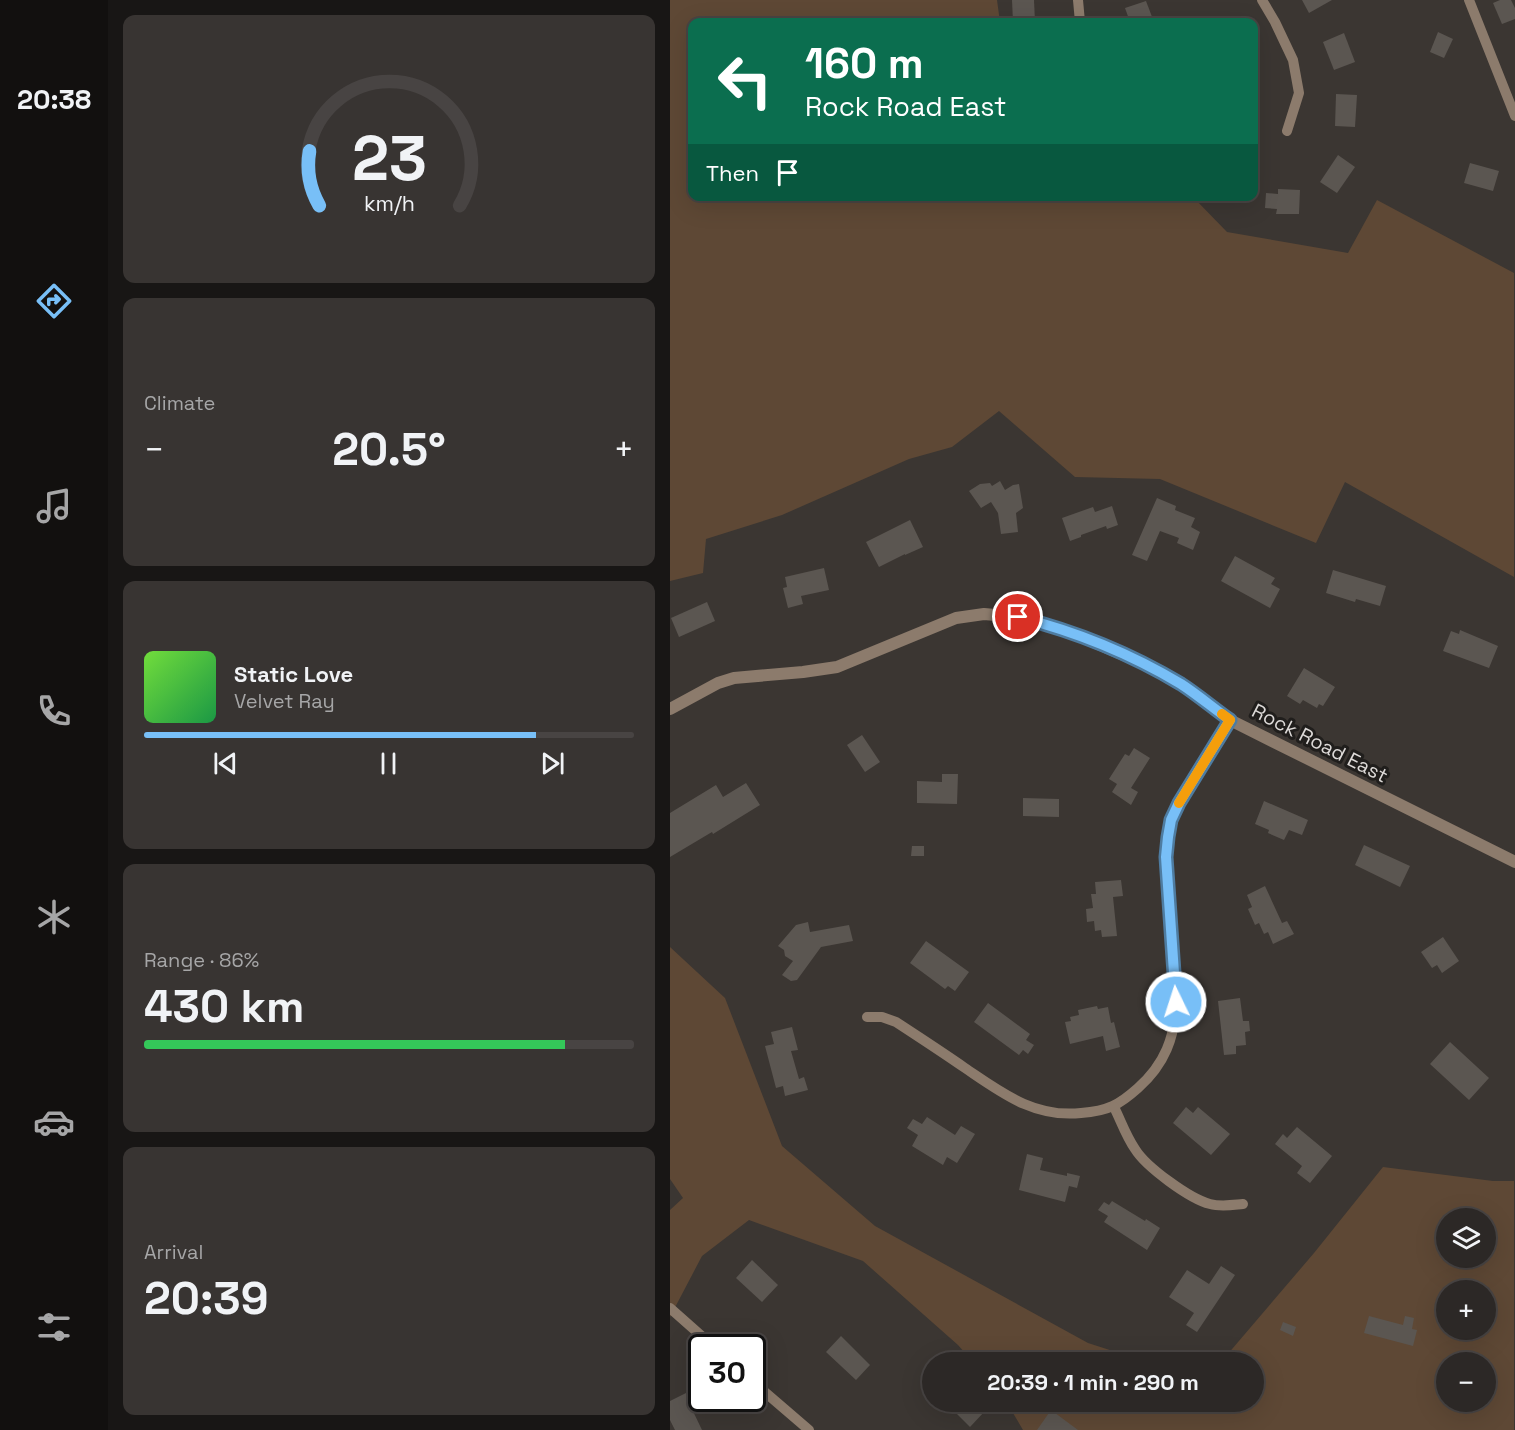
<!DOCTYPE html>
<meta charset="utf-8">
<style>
:root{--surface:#2c2826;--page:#383432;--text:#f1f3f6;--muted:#a6a6a7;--line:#484443;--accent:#78bff7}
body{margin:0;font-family:"Space Grotesk",sans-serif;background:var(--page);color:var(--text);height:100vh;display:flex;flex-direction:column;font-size:22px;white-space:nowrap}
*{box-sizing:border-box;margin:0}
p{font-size:20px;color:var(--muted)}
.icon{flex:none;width:33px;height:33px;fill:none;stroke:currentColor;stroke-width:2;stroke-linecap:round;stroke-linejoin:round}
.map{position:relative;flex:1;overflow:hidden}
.panel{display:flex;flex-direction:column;gap:15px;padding:15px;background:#181615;width:562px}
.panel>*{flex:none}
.hud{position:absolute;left:18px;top:18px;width:570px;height:183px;border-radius:12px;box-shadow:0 6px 24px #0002,0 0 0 2px var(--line);background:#0b6e4f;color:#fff;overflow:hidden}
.controls{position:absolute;left:766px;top:1208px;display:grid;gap:12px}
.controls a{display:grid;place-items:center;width:60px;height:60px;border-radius:50%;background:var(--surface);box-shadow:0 6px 24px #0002,0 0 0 2px var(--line);font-size:30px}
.speed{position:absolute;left:18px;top:1334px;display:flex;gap:12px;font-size:30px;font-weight:700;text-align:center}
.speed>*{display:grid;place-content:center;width:78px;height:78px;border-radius:50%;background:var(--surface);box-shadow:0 6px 24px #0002,0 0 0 2px var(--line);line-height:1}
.speed .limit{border:3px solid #111;border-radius:9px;background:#fff;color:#111}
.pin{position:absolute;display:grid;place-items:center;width:51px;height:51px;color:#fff;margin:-26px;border:3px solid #fff;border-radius:50%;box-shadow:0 2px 6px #0007}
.me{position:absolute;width:66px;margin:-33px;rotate:356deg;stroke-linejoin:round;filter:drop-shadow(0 0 4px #0008)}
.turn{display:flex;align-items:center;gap:21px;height:126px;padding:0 18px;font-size:27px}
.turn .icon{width:78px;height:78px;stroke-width:2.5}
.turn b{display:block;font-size:42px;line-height:51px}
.then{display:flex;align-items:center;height:57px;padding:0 18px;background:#0003;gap:12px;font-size:22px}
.big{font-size:45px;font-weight:800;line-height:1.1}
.panel .tile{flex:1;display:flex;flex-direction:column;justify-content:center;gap:9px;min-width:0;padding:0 21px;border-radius:12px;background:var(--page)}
.panel .dial{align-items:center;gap:0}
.dial svg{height:156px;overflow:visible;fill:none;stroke:var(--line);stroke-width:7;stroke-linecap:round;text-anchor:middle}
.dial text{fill:var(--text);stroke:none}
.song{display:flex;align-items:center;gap:18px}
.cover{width:72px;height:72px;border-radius:9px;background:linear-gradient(135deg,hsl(100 70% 55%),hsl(140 70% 35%))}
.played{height:6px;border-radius:3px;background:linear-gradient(90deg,var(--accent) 80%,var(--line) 80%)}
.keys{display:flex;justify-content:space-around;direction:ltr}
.heat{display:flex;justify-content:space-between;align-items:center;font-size:33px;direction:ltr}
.charge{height:9px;border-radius:4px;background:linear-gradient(90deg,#34c759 86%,var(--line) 0)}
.trip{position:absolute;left:252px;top:1352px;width:342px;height:60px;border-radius:30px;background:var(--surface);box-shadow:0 6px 24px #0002,0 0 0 2px var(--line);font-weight:800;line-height:60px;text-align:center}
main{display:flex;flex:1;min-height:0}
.menu{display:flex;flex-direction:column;width:108px;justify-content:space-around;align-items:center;background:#12100f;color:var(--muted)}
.menu .icon{width:42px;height:42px}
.menu .selected{color:var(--accent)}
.menu b{font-size:27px;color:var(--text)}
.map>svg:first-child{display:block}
.green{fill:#5e4835;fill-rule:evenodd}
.building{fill:#5b5651}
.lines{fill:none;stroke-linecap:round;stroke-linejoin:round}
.minor{stroke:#8c7b6c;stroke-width:10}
.tertiary{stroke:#8c7b6c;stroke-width:12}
.route-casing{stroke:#4e7ca1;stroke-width:15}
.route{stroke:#78bff7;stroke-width:10}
.slow{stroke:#f59e0b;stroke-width:10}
.labels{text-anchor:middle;stroke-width:6;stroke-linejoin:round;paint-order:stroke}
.street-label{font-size:20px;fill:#dddad8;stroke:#201e1c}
</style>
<main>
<nav class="menu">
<b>20:38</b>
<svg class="icon selected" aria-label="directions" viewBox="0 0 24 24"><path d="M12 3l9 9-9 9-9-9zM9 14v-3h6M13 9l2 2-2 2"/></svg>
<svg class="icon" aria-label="music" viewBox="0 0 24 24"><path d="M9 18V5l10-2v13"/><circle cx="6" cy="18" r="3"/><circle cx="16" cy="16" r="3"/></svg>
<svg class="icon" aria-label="phone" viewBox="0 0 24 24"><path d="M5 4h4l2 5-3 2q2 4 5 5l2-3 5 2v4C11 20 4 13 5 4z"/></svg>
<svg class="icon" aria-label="climate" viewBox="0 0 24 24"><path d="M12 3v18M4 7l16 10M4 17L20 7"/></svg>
<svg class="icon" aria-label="car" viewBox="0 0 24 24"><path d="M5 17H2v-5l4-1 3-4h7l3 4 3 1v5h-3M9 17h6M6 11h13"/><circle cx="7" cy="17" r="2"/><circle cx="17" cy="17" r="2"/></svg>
<svg class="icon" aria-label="filters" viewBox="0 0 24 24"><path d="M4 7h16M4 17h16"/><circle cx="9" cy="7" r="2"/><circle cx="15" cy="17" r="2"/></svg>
</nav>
<section class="panel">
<div class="tile dial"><svg viewBox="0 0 100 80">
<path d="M14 69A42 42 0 1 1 86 69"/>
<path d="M14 69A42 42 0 0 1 9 41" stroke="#78bff7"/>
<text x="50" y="56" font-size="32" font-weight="700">23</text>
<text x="50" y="72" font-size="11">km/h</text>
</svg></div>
<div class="tile"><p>Climate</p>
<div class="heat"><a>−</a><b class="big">20.5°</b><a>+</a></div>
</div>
<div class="tile">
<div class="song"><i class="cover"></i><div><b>Static Love</b><p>Velvet Ray</p></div></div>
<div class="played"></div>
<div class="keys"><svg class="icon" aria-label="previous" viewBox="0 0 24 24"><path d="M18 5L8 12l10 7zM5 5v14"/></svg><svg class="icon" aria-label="pause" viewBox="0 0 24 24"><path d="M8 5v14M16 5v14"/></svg><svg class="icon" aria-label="next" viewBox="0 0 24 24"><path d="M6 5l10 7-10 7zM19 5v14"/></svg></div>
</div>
<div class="tile"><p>Range · 86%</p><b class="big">430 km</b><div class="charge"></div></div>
<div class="tile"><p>Arrival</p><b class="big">20:39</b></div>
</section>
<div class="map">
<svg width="845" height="1430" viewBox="0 0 845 1430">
<rect width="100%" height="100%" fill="#3b3632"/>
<g class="green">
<polygon points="0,0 327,0 330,22 22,22 22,196 523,197 557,232 678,253 707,200 844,273 844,577 675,482 646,543 490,479 405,477 329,411 282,447 239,459 112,515 36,539 33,573 0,581"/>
<polygon points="0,947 55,998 112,1146 205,1226 418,1343 477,1362 303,1362 288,1345 193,1261 79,1220 32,1256 0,1317 0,1210 13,1198 0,1179"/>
<path d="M713,1167l110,14h21v249h-491l-17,-29h248v-39h-33l93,-109zM777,1218h39v39h-39zM777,1290h39v39h-39zM777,1362h39v39h-39z"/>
</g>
<g class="building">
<polygon points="342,0 364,0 365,22 343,22"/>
<polygon points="632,0 662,0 639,13"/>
<polygon points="830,0 841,0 845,8 845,19 832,24 823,3"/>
<polygon points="476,1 484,22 460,22 455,8"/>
<polygon points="768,32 783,39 774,58 760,52"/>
<polygon points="674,33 685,62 664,70 653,42"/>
<polygon points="666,94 687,95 685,127 665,126"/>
<polygon points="668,155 685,167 667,193 650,182"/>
<polygon points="800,163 829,171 823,191 794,183"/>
<polygon points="608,189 630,190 629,214 606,214 607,209 595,208 596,193 608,194"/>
<polygon points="330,481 335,490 343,485 349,484 353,508 346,513 348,532 331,534 328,513 321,502 311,508 299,491 310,484 320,483 322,486"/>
<polygon points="487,498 506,506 505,510 525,518 521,527 530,532 523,550 507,543 509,538 490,531 477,561 462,555"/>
<polygon points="442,506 448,525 437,529 436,526 411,535 411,537 400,541 392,518 423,507 425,512"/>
<polygon points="240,520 253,547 235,555 235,554 209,567 196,542"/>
<polygon points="565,556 605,578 601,584 610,589 600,608 551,581"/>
<polygon points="154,568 159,590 131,596 133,604 118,608 113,588 117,587 115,577"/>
<polygon points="663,570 716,586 710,606 686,599 685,602 656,593"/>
<polygon points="37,602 45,621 9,637 1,618"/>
<polygon points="790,630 828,646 819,668 773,651 781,631 789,634"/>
<polygon points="634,668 665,687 653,706 649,704 647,708 633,700 630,704 617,696"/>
<polygon points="192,735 210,762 195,772 177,745"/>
<polygon points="464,748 480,758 461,788 468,792 461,805 442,792 447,784 439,779 455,754 459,756"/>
<polygon points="272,774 288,774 287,804 247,803 247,781 272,782"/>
<polygon points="76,783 90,805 43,834 42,832 0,857 0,813 46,785 53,797"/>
<polygon points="353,798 389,799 389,817 353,816"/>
<polygon points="594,801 638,820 632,835 619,830 614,840 598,833 599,830 585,824"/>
<polygon points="694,845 740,866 730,887 685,865"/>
<polygon points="242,846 254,846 254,856 241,856"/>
<polygon points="451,880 453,896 443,897 447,936 432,937 431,930 425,931 424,921 417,922 416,909 423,908 421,894 426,894 425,882"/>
<polygon points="595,886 612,923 617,921 624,934 603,944 598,932 594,934 589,923 585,925 578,909 582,907 577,895"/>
<polygon points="138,922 140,932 179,925 183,941 151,947 127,980 121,981 112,975 123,961 115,956 114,950 108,946 126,925"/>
<polygon points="773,937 789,961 772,973 767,965 762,968 751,952"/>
<polygon points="256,941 299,972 285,991 278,986 275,989 240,963"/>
<polygon points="570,998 573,1021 579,1021 580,1031 575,1032 576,1045 566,1046 566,1054 554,1055 548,1001"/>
<polygon points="318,1003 360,1034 356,1040 364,1045 358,1054 353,1050 349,1055 304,1022"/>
<polygon points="427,1006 428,1009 438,1007 441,1023 444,1022 450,1047 436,1051 433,1036 400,1044 395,1022 401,1021 400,1017 409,1015 408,1010"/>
<polygon points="122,1027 128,1050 121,1051 129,1079 134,1077 138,1090 115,1096 113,1086 106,1088 95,1046 104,1044 101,1032"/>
<polygon points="780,1042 819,1078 799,1100 760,1064"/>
<polygon points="516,1107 523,1113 528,1107 560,1134 541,1155 503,1123"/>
<polygon points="257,1117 285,1135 291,1126 305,1134 287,1163 277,1157 273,1165 242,1146 248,1135 237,1128 243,1119 252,1124"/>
<polygon points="627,1127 662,1156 640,1183 627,1173 632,1166 605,1144 613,1134 617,1138"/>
<polygon points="357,1154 373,1158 370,1170 397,1176 397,1173 410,1176 407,1188 399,1186 395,1202 349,1190"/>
<polygon points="442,1201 475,1221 476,1219 490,1228 477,1250 434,1222 438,1216 428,1210 434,1202 439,1205"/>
<polygon points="82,1260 108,1285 92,1302 66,1278"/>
<polygon points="551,1266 565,1275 527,1332 516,1325 524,1313 499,1297 517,1270 539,1284"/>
<polygon points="699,1316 733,1325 735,1316 744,1318 742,1329 747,1330 743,1346 694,1333"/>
<polygon points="613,1322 626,1327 623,1336 610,1330"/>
<polygon points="171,1336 200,1365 186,1380 156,1352"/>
<polygon points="20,1391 26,1402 20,1405 32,1430 5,1430 0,1420 0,1401"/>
<polygon points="274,1401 305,1401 315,1411 300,1427"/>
<polygon points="381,1410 408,1430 367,1430"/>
</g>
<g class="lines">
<g class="minor">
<polyline points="408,0 410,22"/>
<polyline points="592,0 605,22 623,60 629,93 617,131"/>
<polyline points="799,0 845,116"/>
<path d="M197,1017h15l14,5c23,15 46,30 69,46 37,25 69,50 116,45 27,-2 38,-8 57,-25 27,-24 37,-51 38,-85l-10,-146 2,-20 3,-16 8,-18 51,-83"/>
<path d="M444,1107c7,14 12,29 21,42 11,18 55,50 75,55 11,3 22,1 33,0"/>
<polyline points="0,1308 44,1347"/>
<polyline points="82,1381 139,1430"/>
</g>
<polyline class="tertiary" points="0,709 48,683 64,678 133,672 167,667 286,618 314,614 348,617 375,624 414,638 470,662 512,685 560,720 845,862"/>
</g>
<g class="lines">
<defs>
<path id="route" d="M348,617c56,14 113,37 163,67 17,11 32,24 49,36l-51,83 -8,17 -3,17 -2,20 10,145"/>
</defs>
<use href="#route" class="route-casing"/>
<use href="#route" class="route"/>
<polyline class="slow" points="509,803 560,720 552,714"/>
</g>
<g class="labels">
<g class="street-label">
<text transform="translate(650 743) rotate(27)" y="7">Rock Road East</text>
</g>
</g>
</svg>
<div class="controls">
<a><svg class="icon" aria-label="layers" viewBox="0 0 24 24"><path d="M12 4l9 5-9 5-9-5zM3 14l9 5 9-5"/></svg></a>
<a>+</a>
<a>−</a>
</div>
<div class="speed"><div class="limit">30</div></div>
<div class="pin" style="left:348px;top:617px;background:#d93025"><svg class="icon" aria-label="arrive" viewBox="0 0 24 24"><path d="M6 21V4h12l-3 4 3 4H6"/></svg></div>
<svg class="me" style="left:506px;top:1002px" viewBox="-20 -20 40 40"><circle r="17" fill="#78bff7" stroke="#fff" stroke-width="3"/><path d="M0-11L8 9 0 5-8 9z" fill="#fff"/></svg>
<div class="trip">20:39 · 1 min · 290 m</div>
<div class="hud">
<div class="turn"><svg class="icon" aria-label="left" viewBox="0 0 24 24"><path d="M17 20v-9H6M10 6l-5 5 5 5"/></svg><div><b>160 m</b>Rock Road East</div></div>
<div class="then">Then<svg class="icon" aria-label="arrive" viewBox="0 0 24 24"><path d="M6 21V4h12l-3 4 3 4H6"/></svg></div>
</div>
</div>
</main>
